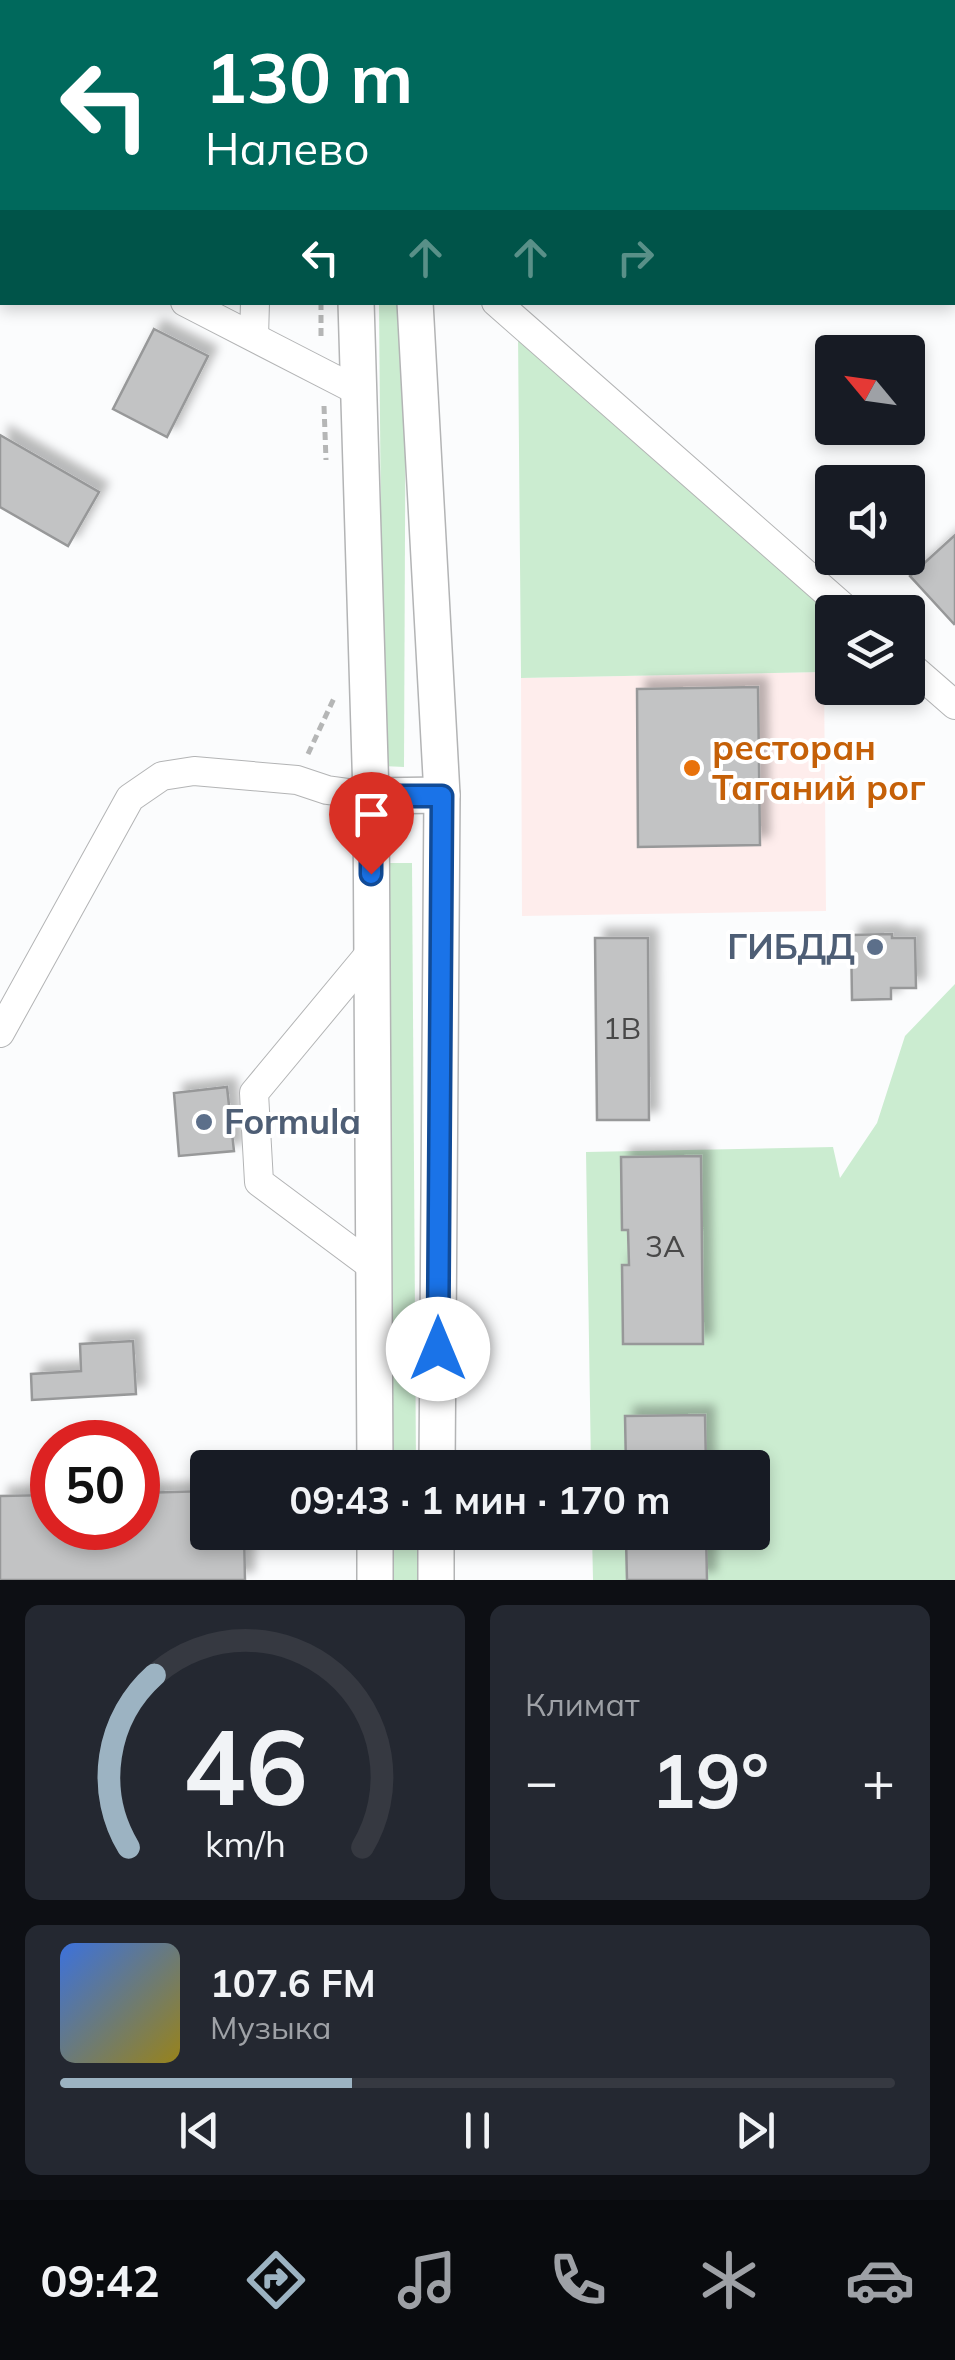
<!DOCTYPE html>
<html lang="ru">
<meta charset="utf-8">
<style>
:root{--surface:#171b24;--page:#242831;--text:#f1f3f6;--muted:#9ea1a6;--line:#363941;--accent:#9cb3c2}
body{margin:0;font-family:Mulish,sans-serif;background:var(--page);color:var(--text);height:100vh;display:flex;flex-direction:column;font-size:38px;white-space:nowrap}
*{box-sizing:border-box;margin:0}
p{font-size:32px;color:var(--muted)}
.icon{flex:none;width:55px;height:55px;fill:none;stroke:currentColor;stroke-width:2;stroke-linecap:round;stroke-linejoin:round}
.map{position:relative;height:1580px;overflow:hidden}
.side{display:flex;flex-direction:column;gap:25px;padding:25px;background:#0d0f14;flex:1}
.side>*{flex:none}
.top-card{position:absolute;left:0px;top:0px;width:955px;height:305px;box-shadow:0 5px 15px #0003;background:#00695c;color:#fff;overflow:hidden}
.needle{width:65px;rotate:299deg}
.fabs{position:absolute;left:815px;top:335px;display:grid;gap:20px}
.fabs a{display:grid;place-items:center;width:110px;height:110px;border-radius:10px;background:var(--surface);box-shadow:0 5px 15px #0003;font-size:50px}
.speed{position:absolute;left:30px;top:1420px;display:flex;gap:20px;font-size:50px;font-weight:700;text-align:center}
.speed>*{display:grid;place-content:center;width:130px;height:130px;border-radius:50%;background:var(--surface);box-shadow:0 5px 15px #0003;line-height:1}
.speed .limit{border:15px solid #d22;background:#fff;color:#111}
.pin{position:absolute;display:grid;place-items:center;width:85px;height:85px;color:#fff;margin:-102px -42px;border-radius:50% 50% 50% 0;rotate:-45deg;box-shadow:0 0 10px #0007}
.pin .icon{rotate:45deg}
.me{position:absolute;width:110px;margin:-55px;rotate:0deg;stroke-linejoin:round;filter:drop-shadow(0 0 8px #0008)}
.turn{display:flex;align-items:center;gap:35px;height:210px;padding:0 40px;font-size:45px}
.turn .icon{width:130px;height:130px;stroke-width:2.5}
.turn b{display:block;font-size:70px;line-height:85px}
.lanes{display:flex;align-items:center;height:95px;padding:0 40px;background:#0003;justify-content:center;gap:50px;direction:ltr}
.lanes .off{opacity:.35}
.big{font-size:75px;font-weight:700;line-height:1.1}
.side .card{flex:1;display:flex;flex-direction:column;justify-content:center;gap:15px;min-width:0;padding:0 35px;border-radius:15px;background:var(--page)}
.side .dial{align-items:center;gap:0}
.dial svg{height:260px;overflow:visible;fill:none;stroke:var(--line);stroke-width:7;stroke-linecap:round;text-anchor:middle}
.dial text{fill:var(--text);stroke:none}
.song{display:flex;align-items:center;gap:30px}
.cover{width:120px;height:120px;border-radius:15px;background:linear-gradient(135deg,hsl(220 70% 55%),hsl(50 70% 35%))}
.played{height:10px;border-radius:5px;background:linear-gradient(90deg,var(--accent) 35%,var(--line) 35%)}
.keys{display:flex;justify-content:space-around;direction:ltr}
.heat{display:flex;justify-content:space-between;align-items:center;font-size:55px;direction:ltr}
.side .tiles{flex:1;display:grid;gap:25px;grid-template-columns:1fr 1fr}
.card:last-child{grid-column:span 2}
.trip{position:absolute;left:190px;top:1450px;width:580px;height:100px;border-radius:10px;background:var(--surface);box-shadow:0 5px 15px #0003;font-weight:700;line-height:100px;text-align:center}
.menu{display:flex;height:160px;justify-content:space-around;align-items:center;background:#090b0e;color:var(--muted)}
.menu .icon{width:70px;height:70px}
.menu .selected{color:var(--accent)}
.menu b{font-size:45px;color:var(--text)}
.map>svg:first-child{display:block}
.commercial{fill:#feedec}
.green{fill:#cbecd0}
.building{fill:#c2c3c4;stroke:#979899;stroke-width:2.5;filter:url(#shadow)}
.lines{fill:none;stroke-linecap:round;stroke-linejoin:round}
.minor-casing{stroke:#b3b4b5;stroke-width:30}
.major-casing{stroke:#b3b4b5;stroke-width:38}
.path{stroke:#b5b6b6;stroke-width:5;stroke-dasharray:8 5;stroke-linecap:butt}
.minor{stroke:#fff;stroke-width:28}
.major{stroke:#fff;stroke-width:35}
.route-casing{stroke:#114b97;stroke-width:25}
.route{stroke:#1a73e8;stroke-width:18}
.food-dot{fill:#e8710a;stroke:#fff;stroke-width:4}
.service-dot{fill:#5c6f8a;stroke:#fff;stroke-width:4}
.labels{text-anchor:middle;stroke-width:8;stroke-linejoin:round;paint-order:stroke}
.number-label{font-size:30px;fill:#484848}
.food-label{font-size:35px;font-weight:bold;fill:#c56008;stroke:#fff;text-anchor:start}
.service-label{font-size:35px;font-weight:bold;fill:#4e5e75;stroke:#fff;text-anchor:end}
</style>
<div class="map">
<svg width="955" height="1580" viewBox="0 0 955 1580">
<defs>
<filter id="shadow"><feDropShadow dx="9" dy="-9" stdDeviation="5" flood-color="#0004"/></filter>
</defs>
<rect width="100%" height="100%" fill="#fbfcfd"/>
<polygon class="commercial" points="824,672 826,911 522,916 521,678"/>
<g class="green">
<polygon points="379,303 406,303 404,767 383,766"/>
<polygon points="518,334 832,612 832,683 824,683 823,672 521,678"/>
<polygon points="383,863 412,863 416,1467 385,1467"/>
<polygon points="955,984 955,1580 593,1580 592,1533 752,1532 752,1468 591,1467 586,1152 833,1147 840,1178 877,1123 905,1036"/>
<polygon points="385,1540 421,1542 421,1580 386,1580"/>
</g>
<g class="building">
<polygon points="154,329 208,356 167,437 113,409"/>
<polygon points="0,435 99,492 68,546 0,507"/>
<polygon points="955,535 955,623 954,624 910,576"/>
<polygon points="758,687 760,845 638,847 637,689"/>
<polygon points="892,934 892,938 915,938 916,988 891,988 891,999 852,1000 851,935"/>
<polygon points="595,938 648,938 649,1120 597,1120"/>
<polygon points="227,1087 234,1151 179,1156 174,1093"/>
<polygon points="701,1156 703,1344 623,1344 622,1265 629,1265 628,1230 622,1230 621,1157"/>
<polygon points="133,1341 136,1394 32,1400 31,1374 81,1371 80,1344"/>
<polygon points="705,1415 706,1468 626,1468 625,1416"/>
<polygon points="208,1491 208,1532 244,1532 245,1580 0,1580 0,1496 52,1495 52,1528 138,1528 138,1493"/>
<polygon points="633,1532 706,1532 707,1580 627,1580 626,1539 633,1539"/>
</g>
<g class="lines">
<defs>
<g id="minor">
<polyline points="262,2 262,0"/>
<polyline points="0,208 2,210"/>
<polyline points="185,302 356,390"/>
<polyline points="496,302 849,612"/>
<polyline points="254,337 255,302"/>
<polyline points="908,664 955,705"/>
<polyline points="371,952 254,1093 259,1182 373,1267"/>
<polyline points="0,1033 130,798 162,776 194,771 297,780 327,790 371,796"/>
</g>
<g id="major">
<polyline points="364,2 364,0"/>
<polyline points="415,2 415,0"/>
<polyline points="356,302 371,796 375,1468"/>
<polyline points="415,302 442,795 437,1468"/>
<polyline points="371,796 442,795"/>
<polyline points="375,1532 375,1580"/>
<polyline points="436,1580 436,1532"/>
</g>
</defs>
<use href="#minor" class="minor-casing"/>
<use href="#major" class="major-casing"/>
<g class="path">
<polyline points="320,0 320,2"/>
<polyline points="321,302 321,341"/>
<polyline points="324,406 326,460"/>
<polyline points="308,754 335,696"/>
</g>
<use href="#minor" class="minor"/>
<use href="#major" class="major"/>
</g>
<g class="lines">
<defs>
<polyline id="route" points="371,874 371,796 442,796 438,1349"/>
</defs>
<use href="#route" class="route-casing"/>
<use href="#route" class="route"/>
</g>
<circle class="food-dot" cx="692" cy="768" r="10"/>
<g class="service-dot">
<circle cx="875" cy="947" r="10"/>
<circle cx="204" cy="1122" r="10"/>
</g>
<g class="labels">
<g class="number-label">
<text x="622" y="1039">1В</text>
<text x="665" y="1257">3А</text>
</g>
<g class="food-label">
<text x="712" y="760">ресторан<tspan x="712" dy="40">Таганий рог</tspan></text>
</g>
<g class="service-label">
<text x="855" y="959">ГИБДД</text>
<text x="224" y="1134" text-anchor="start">Formula</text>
</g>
</g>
</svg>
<div class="fabs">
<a><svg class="needle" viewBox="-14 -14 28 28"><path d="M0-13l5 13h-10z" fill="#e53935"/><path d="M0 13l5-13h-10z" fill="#9ea1a6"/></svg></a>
<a><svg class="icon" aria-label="sound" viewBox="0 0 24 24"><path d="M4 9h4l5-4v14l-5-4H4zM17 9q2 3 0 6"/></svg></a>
<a><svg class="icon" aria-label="layers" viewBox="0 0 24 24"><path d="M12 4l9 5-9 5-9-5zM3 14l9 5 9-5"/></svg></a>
</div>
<div class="speed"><div class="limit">50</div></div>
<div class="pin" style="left:371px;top:874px;background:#d93025"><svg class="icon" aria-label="arrive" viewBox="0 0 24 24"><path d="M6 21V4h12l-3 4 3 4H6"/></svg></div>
<svg class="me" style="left:438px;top:1349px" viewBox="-20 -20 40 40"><circle r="19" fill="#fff"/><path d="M0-13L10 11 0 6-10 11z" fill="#1a73e8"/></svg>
<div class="trip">09:43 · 1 мин · 170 m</div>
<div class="top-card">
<div class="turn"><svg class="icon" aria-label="left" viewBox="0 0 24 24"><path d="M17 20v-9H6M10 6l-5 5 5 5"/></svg><div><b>130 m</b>Налево</div></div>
<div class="lanes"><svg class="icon" aria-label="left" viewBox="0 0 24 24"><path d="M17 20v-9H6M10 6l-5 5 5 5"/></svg><svg class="icon off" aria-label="ahead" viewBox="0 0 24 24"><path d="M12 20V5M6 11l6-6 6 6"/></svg><svg class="icon off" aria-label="ahead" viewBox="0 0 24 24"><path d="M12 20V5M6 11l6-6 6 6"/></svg><svg class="icon off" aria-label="right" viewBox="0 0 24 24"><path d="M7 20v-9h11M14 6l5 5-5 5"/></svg></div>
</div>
</div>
<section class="side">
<div class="tiles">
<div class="card dial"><svg viewBox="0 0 100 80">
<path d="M14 69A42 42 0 1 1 86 69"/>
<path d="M14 69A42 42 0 0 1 22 16" stroke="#9cb3c2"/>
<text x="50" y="56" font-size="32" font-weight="700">46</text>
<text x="50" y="72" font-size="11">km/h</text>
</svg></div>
<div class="card"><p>Климат</p>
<div class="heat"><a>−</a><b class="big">19°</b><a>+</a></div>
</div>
<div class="card">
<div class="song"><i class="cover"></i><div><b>107.6 FM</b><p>Музыка</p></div></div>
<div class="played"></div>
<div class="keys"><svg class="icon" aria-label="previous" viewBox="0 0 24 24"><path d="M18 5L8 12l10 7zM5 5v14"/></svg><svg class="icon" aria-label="pause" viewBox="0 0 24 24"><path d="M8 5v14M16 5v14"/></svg><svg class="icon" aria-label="next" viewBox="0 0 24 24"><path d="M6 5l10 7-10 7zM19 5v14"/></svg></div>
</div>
</div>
</section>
<nav class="menu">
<b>09:42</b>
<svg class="icon selected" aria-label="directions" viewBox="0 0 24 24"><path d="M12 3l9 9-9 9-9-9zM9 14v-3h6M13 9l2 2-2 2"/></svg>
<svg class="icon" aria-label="music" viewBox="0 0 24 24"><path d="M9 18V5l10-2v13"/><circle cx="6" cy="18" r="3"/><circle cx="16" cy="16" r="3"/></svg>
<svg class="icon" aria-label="phone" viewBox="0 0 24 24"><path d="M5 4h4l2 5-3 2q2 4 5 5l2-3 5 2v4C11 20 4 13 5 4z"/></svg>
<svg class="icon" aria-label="climate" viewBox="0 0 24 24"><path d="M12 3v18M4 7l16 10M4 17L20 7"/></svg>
<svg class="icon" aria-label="car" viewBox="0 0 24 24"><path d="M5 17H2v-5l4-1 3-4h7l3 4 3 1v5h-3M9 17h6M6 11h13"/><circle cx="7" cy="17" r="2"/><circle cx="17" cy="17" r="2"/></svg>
</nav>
